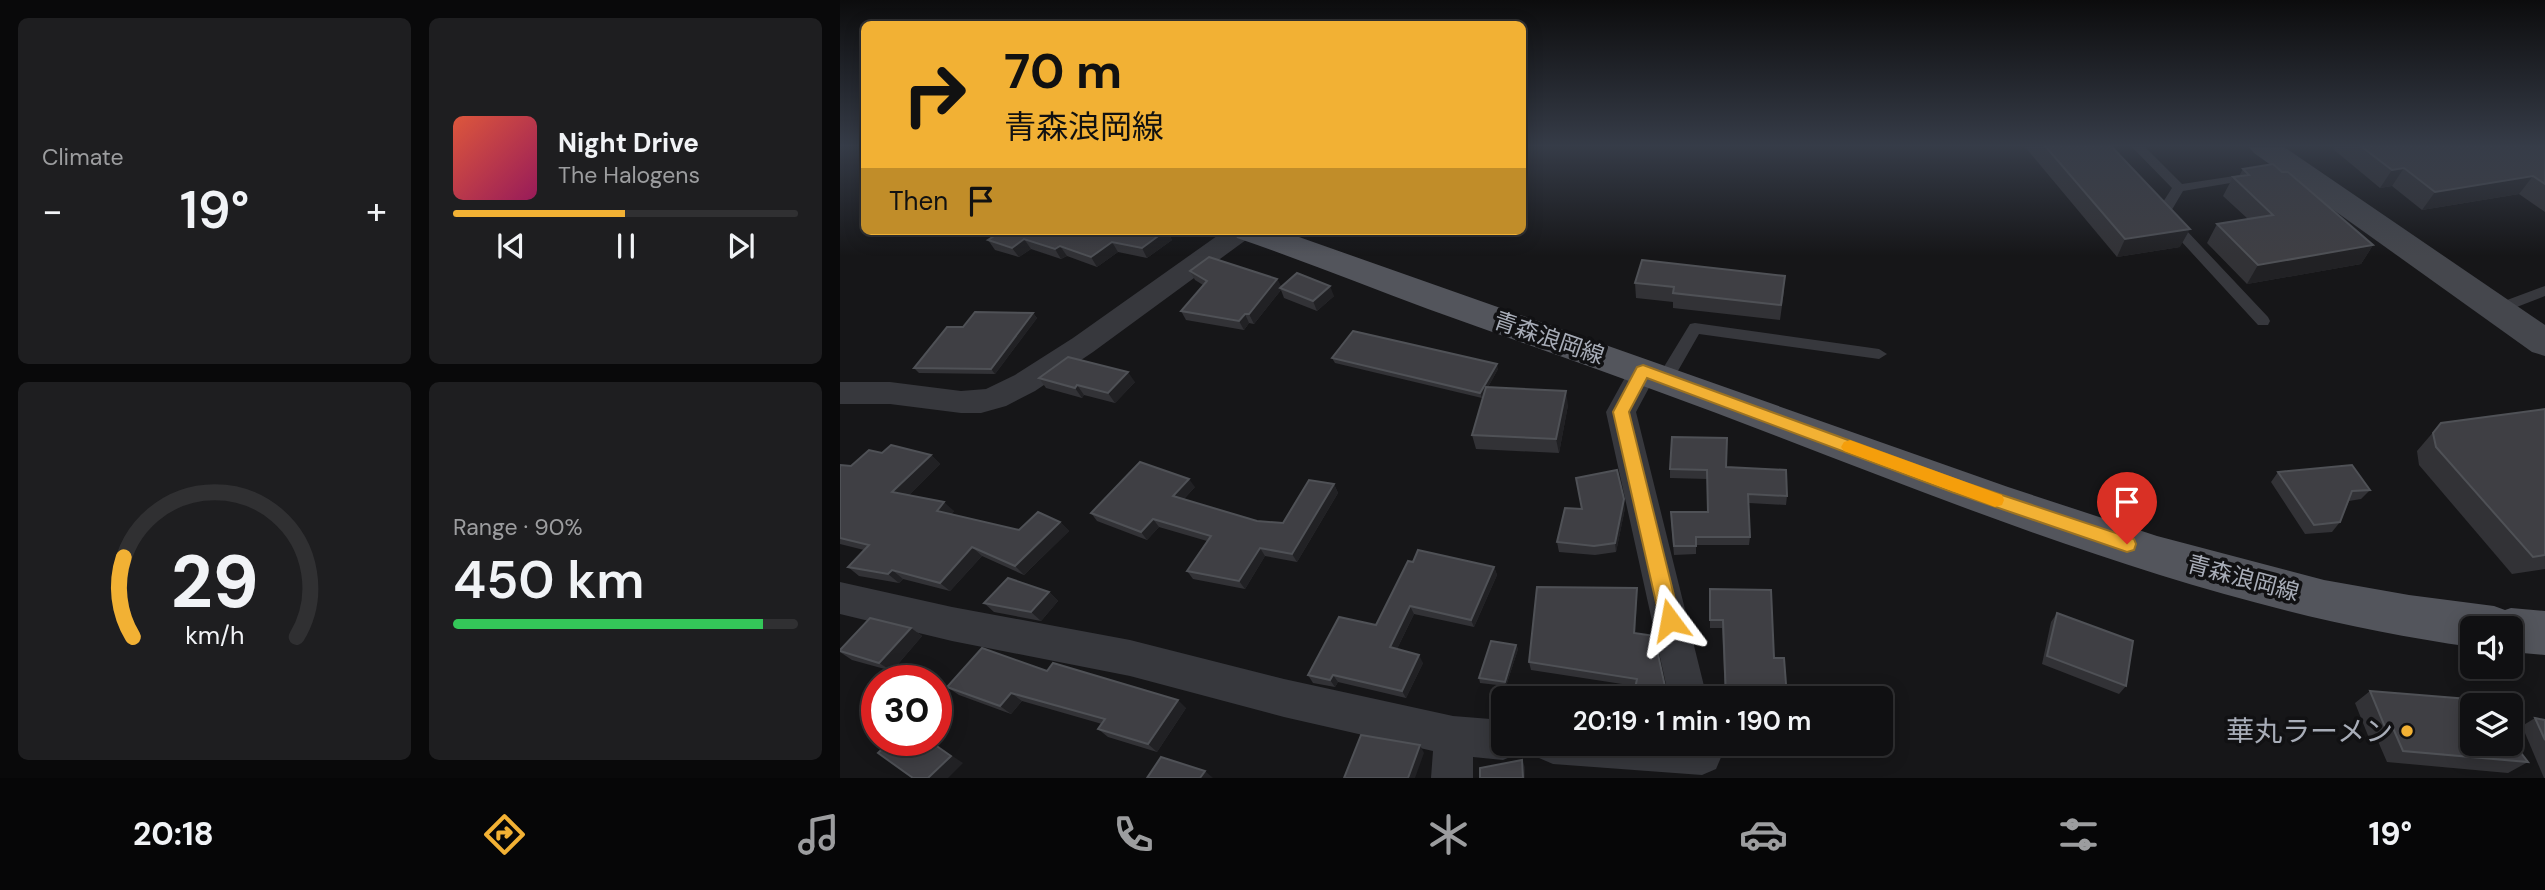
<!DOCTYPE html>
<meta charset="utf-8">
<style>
:root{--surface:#101012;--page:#1e1e20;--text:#f1f3f6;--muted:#9c9d9f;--line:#303032;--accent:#f2b134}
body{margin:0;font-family:"DM Sans","Noto Sans JP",sans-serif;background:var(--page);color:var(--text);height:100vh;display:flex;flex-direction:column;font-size:26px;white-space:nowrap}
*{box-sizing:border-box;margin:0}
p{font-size:23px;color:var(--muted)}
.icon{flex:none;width:38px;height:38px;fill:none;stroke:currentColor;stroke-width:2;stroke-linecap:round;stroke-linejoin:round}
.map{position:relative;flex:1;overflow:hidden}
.sheet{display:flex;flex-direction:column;gap:18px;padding:18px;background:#09090a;width:840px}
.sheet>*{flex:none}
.top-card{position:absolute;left:21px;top:21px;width:665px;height:214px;border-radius:10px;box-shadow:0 4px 18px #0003,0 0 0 2px var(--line);background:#f2b134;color:#111;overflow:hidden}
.tools{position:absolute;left:1620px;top:616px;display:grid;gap:14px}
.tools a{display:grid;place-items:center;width:63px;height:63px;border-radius:10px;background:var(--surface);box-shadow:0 4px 18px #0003,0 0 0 2px var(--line);font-size:35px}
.speed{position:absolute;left:21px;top:665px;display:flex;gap:14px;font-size:35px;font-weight:700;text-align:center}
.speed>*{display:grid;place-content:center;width:91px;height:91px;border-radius:50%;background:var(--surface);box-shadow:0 4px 18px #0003,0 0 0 2px var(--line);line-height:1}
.speed .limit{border:10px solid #d22;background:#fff;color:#111}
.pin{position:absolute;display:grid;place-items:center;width:60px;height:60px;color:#fff;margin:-72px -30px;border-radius:50% 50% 50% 0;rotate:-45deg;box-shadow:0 0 7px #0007}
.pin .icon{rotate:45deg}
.me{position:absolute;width:77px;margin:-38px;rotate:347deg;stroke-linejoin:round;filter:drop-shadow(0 0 5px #0008)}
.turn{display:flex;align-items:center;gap:24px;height:147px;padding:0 28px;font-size:32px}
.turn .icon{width:91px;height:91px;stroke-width:2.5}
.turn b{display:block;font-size:49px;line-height:60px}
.then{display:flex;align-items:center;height:66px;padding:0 28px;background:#0003;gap:14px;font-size:26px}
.big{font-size:52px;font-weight:600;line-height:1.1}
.sheet .card{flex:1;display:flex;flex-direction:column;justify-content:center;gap:10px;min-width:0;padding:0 24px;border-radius:10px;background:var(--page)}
.sheet .dial{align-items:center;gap:0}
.dial svg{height:182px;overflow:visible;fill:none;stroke:var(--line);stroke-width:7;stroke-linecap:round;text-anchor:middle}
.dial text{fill:var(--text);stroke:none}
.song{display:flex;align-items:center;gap:21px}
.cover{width:84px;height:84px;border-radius:10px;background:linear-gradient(135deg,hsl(10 70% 55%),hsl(330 70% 35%))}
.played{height:7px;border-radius:4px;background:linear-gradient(90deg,var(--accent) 50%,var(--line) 50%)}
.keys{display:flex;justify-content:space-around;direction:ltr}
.heat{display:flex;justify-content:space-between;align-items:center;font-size:38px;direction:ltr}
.charge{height:10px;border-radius:5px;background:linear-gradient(90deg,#34c759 90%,var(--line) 0)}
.sheet .tiles{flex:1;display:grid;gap:18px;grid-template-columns:repeat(2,1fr)}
.trip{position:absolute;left:651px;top:686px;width:402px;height:70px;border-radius:10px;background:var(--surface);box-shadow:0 4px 18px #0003,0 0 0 2px var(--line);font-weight:600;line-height:70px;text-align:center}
.dock{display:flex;height:112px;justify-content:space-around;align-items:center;background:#060607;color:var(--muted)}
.dock .icon{width:49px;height:49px}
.dock .current{color:var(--accent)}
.dock b{font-size:32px;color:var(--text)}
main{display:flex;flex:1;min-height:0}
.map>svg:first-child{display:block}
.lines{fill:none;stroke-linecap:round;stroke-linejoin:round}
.lane{fill:#37383d;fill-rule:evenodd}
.street{fill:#37383d;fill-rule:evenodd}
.secondary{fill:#45474d;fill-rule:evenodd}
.primary{fill:#53555c;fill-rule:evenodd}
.wall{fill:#323236}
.shaded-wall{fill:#212124}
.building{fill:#3f3f44;stroke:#4f5156;stroke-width:2}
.route{fill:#f2b134;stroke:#9d7322;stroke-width:2}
.slow{fill:#f59e0b}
.poi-dot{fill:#f2b134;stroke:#111113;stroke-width:2.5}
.labels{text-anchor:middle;stroke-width:7;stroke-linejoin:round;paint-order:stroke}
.street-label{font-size:23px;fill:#a8adb8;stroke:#111113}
.near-poi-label{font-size:28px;fill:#a8adb8;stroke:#111113;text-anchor:end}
</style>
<main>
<section class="sheet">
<div class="tiles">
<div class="card"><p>Climate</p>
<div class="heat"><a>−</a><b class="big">19°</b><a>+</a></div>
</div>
<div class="card">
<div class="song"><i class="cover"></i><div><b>Night Drive</b><p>The Halogens</p></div></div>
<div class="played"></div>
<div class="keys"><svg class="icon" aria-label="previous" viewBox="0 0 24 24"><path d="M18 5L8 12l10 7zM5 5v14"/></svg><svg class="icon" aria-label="pause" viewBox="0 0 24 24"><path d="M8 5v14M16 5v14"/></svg><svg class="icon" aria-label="next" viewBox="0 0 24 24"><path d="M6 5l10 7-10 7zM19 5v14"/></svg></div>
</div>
<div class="card dial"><svg viewBox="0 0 100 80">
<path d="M14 69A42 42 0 1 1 86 69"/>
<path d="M14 69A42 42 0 0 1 10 34" stroke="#f2b134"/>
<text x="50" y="56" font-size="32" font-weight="700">29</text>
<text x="50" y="72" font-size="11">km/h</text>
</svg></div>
<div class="card"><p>Range · 90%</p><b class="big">450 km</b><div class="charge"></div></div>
</div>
</section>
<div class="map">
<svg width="1705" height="778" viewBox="0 0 1705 778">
<rect width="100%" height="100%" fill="#161618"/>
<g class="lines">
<g class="lane">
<polygon points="1292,147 1305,147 1342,184 1414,173 1414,179 1343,191 1330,213 1428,317 1430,321 1428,325 1418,325 1318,216 1316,213 1332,188"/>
<polygon points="1705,286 1705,296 1656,315 1649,310 1651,306"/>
<polygon points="855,323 1039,349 1047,354 1039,359 859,334 831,383 819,383 817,379 819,375 850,324"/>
</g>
<g class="street">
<polygon points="384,231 414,231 410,237 253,352 195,391 166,406 141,413 121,413 50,404 0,404 0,382 50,382 121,391 146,389 175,375 233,338"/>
<polygon points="803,360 813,363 818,371 796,412 867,698 829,698 766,412 793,363"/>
<polygon points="0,582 112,607 290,640 444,679 613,716 663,720 663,744 681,744 677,754 663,760 633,757 633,778 591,778 593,751 444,717 290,676 112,641 0,614"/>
<polygon points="693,744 878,744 882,755 876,769 862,775 713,764 699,758"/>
</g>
<polygon class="secondary" points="1409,147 1444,147 1705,325 1705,356 1692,352 1414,153"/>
<path class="primary" d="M393,231h49l726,256 149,49 167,44 85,15 85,11 11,4 6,-2 34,3v44l-34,-3v-24h-38v19c-242,-33 -468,-123 -694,-210 -116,-45 -234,-86 -351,-128 -64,-24 -127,-49 -191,-71z"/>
</g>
<g class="wall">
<polygon points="1185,147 1272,147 1340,247 1277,257"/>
<polygon points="1494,147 1705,147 1705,212 1679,194 1582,210 1552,186 1540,188 1493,149"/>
<polygon points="1403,169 1533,245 1521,264 1407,284 1367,243 1377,224 1408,219 1383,196 1393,177 1399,176"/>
<polygon points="162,231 327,231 332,240 307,258 278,252 257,267 227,256 221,259 191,249 179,257 155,250 148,240"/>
<polygon points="350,271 437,279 441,287 494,296 477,311 444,298 441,290 414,324 409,323 404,330 346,320 341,311 363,285 355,280"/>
<polygon points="795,283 944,291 940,320 833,308 833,302 796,298"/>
<polygon points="193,313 197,318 155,374 79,373 74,368"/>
<polygon points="492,358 658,369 648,387 728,405 719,453 636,449 632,435 644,393 642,398 495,363"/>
<polygon points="199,378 295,382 275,403 244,395 242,398 206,388"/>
<polygon points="1705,409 1705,569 1672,574 1579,465 1577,451 1601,423"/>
<polygon points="42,453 91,455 100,464 69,495 114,511 111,514 179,530 220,522 229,531 184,575 142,556 110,591 63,579 59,583 19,576 8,567 24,550 0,544 0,465 11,466"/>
<polygon points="886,467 947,496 946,505 909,503 910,537 909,545 856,545 856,554 834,555 831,521 867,512 867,479 830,478 830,469"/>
<polygon points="1438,472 1530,490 1521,499 1509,501 1500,522 1492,532 1465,534 1431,482"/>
<polygon points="494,484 498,493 457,562 425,556 405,589 353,579 347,571 367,541 319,527 307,540 257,521 251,513 355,487 344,499 417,521 443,523"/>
<polygon points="785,508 776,552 755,555 719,552 717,542 742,509"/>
<polygon points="573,562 654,567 657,575 634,627 574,614 557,649 583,663 566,698 498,682 495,687 473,683 468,675 536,625"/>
<polygon points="797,588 797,597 795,634 826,691 835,693 835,698 793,698 795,686 691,670 689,662"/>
<polygon points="870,589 934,658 944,658 947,698 885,698 882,628 870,628"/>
<polygon points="209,592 218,601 201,621 154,612 144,603"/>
<polygon points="1217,613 1286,686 1279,694 1202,664 1211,622"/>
<polygon points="71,628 82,636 52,671 12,660 0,652"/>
<polygon points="676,645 678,649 666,686 640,683 639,678"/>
<polygon points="207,671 346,708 317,752 268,737 258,729 262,724 182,701 171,714 119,695 107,687"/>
<polygon points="1530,691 1688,762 1668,773 1547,762 1537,739 1529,738 1515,703"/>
<polygon points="1695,718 1705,720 1705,778 1704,778 1682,726"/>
<polygon points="886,744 931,744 930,750 886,746"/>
</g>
<g class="shaded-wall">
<polygon points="1564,168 1552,186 1540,188 1552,170"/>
<polygon points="1693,176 1679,194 1582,210 1595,192"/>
<polygon points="1350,229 1340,247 1277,257 1285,239"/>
<polygon points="325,231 327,231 332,240 307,258 302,248"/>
<polygon points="184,239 191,249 179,257 172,248"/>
<polygon points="272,242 278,252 257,267 251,257"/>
<polygon points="1533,245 1521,264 1407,284 1418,265"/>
<polygon points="220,246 227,256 221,259 215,249"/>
<polygon points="437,279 442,288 440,288 441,290 414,324 409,314"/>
<polygon points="490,286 494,296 477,311 473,301"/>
<polygon points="193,313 197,318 155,374 151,369"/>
<polygon points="405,314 409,323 404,330 399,321"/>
<polygon points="657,364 658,369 642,398 640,393"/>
<polygon points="288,372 295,382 275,403 268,393"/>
<polygon points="237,385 244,395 242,398 235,388"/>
<polygon points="726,391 728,405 719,453 716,439"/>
<polygon points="91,455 100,464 63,501 52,492"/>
<polygon points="349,479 355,487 339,504 333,496"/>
<polygon points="494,484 498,493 457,562 452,554"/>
<polygon points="784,499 785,508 776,552 775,543"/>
<polygon points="104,502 114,511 106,520 97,511"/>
<polygon points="313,519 319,527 307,540 301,532"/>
<polygon points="220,522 229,531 184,575 175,566"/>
<polygon points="132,547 142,556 110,591 100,583"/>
<polygon points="420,548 425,556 405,589 399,581"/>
<polygon points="654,567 657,575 634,627 631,620"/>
<polygon points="52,570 63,579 59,583 48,574"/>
<polygon points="797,588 797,597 795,642 794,633"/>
<polygon points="209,592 218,601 201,621 191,612"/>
<polygon points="570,606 574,614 554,655 550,647"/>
<polygon points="71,628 82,636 52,671 39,663"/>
<polygon points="676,645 678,649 666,686 665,682"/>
<polygon points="579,655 583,663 566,698 562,691"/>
<polygon points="493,675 498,682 495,687 490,680"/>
<polygon points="171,693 182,701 171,714 160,706"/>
<polygon points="338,700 346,708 317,752 308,744"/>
<polygon points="88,740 123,763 108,778 88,778"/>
<polygon points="580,745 584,753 575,778 568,778"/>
<polygon points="682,760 685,767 685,778 683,778"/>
<polygon points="365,771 373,778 360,778"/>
</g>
<g class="building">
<polygon points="1206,147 1272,147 1350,229 1285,239"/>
<polygon points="1522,147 1705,147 1705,184 1693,176 1595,192 1564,168 1552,170"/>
<polygon points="1433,164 1442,172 1448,172 1533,245 1418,265 1377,224 1433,215 1393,177 1409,175 1403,169"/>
<polygon points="162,231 325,231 302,248 272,242 251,257 220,246 215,249 184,239 172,248 148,240"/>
<polygon points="369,257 437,279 409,314 405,314 399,321 341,311 367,281 350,271"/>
<polygon points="802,260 945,276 941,305 833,293 834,287 795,283"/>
<polygon points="457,273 490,286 473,301 440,288"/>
<polygon points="135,312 193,313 151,369 74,368 107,327 123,327"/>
<polygon points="513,331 657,364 640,393 492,358"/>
<polygon points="228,357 288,372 268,393 237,385 235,388 199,378"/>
<polygon points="646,387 726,391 716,439 632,435"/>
<polygon points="1705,409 1705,555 1693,557 1596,447 1593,433 1601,423"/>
<polygon points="832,437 887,438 886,467 946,470 947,496 908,494 910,537 856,537 856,546 834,546 831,512 868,512 867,470 830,469"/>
<polygon points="51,445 91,455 52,492 104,502 97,511 179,530 198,512 220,522 175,566 132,547 100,583 52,570 48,574 8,567 29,545 0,538 0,465 11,466 29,450 42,453"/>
<polygon points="300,462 349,479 333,496 417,521 443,523 469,480 494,484 452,554 420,548 399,581 347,571 371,536 313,519 301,532 251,513"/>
<polygon points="1512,465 1530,490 1512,491 1500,522 1474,525 1438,472"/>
<polygon points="777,470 784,499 775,543 754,546 717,542 725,508 742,509 736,478"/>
<polygon points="578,550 654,567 631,620 570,606 550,647 579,655 562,691 493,675 490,680 468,675 499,617 536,625 568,561 573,562"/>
<polygon points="168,578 209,592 191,612 144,603"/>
<polygon points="697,587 797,588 794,633 814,636 826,691 835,693 834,698 793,698 797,679 689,662"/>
<polygon points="870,589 931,590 934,658 944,658 947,697 886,698 883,620 870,620"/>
<polygon points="1217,613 1293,641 1286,686 1207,656"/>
<polygon points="30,618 71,628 39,663 0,651 0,650"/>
<polygon points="651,641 676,645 665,682 639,678"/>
<polygon points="142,648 207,671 213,663 338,700 308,744 258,729 265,719 171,693 160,706 107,687"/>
<polygon points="1530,691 1641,700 1645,705 1633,705 1633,744 1671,744 1671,740 1688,762 1563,751 1553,728 1545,727"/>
<polygon points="37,704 37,723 23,719"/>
<polygon points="1695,718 1705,720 1705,740"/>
<polygon points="521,735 580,745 568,778 504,778"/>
<polygon points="52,740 88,740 111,756 88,778 73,778 38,753"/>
<polygon points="321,757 365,771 360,778 307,778"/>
<polygon points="682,760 683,778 640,778 640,768"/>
</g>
<linearGradient id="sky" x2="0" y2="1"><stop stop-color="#0c0c0d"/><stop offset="0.57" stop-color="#363c48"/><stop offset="1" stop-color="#363c48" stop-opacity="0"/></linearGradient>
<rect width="1705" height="256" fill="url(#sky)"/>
<polygon class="route" points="803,365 1123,482 1294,539 1296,544 1294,550 1287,552 1112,492 807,378 789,412 840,620 837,626 830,629 823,626 820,620 773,412 797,367"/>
<polygon class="slow" points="1010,440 1162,495 1164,500 1162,505 1155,507 1004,451 1001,447 1004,442"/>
<circle class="poi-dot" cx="1567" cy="731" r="7"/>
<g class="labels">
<g class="street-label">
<text transform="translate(709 338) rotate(19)" y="8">青森浪岡線</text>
<text transform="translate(1403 578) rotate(15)" y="8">青森浪岡線</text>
</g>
<g class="near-poi-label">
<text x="1553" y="741">華丸ラーメン</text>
</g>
</g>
</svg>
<div class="tools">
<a><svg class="icon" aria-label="sound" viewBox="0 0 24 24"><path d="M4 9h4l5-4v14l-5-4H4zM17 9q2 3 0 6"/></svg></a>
<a><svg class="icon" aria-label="layers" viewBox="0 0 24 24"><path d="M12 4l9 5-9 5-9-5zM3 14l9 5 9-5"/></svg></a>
</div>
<div class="speed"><div class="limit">30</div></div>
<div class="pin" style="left:1287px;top:544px;background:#d93025"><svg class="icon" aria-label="arrive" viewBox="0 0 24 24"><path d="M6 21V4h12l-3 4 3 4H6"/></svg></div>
<svg class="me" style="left:830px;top:620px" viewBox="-20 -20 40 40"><path d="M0-17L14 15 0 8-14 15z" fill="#f2b134" stroke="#fff" stroke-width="4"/></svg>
<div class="trip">20:19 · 1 min · 190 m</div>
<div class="top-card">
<div class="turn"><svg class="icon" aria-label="right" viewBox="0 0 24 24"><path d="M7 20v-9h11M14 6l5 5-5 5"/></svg><div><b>70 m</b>青森浪岡線</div></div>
<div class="then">Then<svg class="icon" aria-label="arrive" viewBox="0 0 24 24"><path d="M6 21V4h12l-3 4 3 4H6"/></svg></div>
</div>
</div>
</main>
<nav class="dock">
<b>20:18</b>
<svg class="icon current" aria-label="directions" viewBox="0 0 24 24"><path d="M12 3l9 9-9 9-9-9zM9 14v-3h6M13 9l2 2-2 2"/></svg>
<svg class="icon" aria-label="music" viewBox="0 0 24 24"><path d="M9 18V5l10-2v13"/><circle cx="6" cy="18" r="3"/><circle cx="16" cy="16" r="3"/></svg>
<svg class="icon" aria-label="phone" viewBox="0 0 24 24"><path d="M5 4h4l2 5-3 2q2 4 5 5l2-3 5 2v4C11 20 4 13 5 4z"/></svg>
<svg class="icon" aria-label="climate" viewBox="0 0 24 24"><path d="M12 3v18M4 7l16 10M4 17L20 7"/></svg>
<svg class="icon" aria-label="car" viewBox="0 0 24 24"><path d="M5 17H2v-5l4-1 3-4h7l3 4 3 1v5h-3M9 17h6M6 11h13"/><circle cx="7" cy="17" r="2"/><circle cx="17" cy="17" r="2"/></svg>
<svg class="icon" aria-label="filters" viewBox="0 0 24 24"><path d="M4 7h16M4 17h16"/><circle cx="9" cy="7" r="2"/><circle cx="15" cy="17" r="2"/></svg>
<b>19°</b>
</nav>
